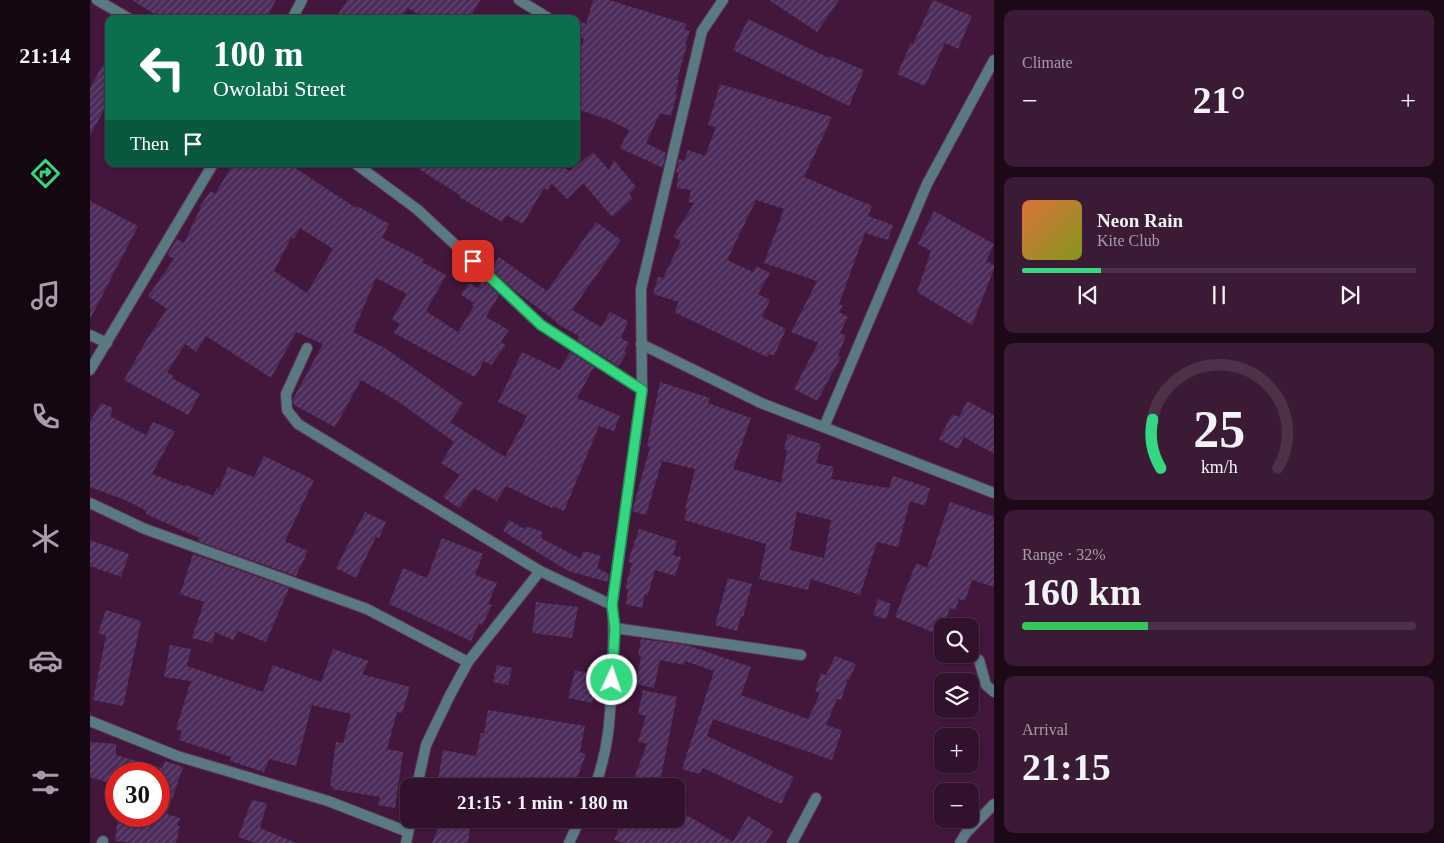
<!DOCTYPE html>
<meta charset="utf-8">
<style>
:root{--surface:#32112c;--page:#3a1a34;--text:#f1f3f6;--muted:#a89da9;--line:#4d3148;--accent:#34d881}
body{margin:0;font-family:"Times New Roman",serif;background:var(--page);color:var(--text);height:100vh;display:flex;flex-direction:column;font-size:19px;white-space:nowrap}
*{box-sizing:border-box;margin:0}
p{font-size:16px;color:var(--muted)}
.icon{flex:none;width:28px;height:28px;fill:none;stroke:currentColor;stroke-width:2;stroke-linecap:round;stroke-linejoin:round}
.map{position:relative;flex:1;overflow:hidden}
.side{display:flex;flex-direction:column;gap:10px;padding:10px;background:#1c0918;width:450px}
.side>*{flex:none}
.banner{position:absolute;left:15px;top:15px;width:475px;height:152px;border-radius:10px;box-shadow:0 1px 4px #0004,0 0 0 1px var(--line);background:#0b6e4f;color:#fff;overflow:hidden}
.fabs{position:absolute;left:844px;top:618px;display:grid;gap:10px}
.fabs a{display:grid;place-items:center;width:45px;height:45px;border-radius:10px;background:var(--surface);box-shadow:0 1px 4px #0004,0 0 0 1px var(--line);font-size:25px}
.speed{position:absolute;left:15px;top:762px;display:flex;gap:10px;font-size:25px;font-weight:700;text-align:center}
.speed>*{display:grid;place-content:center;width:65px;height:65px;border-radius:50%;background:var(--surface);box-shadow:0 1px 4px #0004,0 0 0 1px var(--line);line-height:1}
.speed .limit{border:8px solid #d22;background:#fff;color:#111}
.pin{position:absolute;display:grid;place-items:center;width:42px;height:42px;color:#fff;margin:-21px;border-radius:10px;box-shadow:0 2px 8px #0006}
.me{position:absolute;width:55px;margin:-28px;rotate:3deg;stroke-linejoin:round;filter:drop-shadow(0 0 4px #0008)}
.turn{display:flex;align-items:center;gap:18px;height:105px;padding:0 25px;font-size:22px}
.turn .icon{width:65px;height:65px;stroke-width:2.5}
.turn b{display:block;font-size:35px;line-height:42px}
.then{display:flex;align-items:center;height:48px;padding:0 25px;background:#0003;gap:10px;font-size:19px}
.big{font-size:38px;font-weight:800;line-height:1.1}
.side .card{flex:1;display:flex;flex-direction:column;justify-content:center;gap:8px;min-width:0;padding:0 18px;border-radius:10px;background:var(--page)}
.side .dial{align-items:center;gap:0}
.dial svg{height:130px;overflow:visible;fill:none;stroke:var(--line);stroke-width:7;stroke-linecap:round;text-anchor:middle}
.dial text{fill:var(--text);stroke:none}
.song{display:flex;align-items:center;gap:15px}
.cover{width:60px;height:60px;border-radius:8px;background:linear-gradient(135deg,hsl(20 70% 55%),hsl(70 70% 35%))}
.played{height:5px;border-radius:2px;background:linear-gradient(90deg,var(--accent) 20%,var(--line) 20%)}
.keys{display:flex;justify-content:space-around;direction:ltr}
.heat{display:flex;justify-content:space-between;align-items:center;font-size:28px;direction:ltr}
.charge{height:8px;border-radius:4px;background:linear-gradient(90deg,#34c759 32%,var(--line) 0)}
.trip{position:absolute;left:310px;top:778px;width:285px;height:50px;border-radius:10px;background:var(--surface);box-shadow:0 1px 4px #0004,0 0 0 1px var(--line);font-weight:800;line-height:50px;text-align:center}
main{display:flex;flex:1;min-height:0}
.tab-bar{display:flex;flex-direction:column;width:90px;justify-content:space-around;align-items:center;background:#140712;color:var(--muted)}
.tab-bar .icon{width:35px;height:35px}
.tab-bar .active{color:var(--accent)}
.tab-bar b{font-size:22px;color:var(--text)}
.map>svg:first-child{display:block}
.building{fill:url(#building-hatch);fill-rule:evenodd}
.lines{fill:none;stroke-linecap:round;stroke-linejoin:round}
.minor-casing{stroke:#5f3758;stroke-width:12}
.minor{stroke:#5a7a82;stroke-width:10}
.route-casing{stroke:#228c54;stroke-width:12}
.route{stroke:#34d881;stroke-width:9}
</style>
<main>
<nav class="tab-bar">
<b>21:14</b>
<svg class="icon active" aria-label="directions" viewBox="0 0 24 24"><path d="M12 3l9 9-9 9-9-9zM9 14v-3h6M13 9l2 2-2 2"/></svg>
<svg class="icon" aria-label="music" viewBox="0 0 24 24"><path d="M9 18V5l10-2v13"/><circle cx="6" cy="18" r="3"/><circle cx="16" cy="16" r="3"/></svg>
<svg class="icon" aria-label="phone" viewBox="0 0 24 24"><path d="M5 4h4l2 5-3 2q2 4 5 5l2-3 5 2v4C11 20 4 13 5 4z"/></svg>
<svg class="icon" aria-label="climate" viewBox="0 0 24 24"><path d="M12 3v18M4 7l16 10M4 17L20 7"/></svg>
<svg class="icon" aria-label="car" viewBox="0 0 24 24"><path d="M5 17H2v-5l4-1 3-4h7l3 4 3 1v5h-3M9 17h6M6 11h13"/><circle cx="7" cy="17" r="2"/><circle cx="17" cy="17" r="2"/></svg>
<svg class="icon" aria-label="filters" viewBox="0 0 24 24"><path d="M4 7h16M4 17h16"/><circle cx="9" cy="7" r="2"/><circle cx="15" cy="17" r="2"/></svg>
</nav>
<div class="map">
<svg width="904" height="843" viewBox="0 0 904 843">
<defs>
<pattern id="building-hatch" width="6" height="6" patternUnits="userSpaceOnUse" patternTransform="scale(1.25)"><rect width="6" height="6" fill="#4c2c5a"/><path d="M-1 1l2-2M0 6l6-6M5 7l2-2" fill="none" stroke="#674a72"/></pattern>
</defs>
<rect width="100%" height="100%" fill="#42173b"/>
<g class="building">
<polygon points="42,0 186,0 176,19 72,19"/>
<polygon points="257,0 390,0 379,19 336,19 318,8 310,19 245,19"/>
<polygon points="503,0 519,0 597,24 594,29 600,31 595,44 597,45 587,80 589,80 585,93 587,94 581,116 570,113 556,143 576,153 573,168 530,148 539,130 517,119 486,109 486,58 494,39 486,36 486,20 496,24"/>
<polygon points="679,0 749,0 727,32"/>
<polygon points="843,0 882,16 868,49 855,43 835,86 807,74 821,43 823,44"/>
<polygon points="658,19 739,58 740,56 774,70 759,106 643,50"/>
<polygon points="19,54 19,101 0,135 0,88"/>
<polygon points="630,84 742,117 714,177 782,206 778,216 803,225 798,240 775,233 749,304 753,306 749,312 758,317 750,333 756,336 748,355 751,357 727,401 704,389 728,343 701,332 727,281 674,263 694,209 666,200 637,260 663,272 666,266 680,273 668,294 680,300 672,317 696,329 684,356 679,354 677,357 584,312 589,302 563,294 568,277 573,278 591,241 583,237 604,203 598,202 601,190 587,188 588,173 586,172 589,159 594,161 598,150 615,156 626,127 618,125"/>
<polygon points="503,152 519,170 524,160 546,187 539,194 543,198 522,217 493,183 477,199 461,183 458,190 454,188 433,224 416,215 412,222 369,197 370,195 321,164 467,164 480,171"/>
<path d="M143,164h56l67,44 1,-2 32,18 -7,14 42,21 -2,3 24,13 -20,36 32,21 16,-26 -2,-1 2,-2 -13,-8 8,-12 9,5 5,-8 16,15 -13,22 23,13 -8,12 5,3 -15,20 -7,-4 -9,16 -81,-44 6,-9 -8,-5 15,-25 -31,-16 -23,54 32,16 78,55 -13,19 55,35 22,-41 -29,-14 24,-50 38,18 10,-18 24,15 -17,31 43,18 -6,15 -15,-5 -35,85 -11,-5 -1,2 -46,-22 -9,15 -23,-13 -15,20 -16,-11 17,-22 -19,-12 13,-21 -55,-40 -38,-22 -26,47 -41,-22 -1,-6 30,-55 -27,-12 -25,46 -65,-42 -10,16 -11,-8 -18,28 6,4 -1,2 28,16 -12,21 -64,-35 22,-39 21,-32 -19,-13 26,-37 -7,-4 10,-16 7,4 17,-36 -1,-1 11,-15 4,3zM210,228l33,21 -26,44 -33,-22 17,-33 3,1z"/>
<polygon points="0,201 48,226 0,319"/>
<polygon points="844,211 904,244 896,261 904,265 904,269 882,325 827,292 841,251 828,244"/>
<polygon points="506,222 531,240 482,310 511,327 520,312 538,321 531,338 539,343 534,351 537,353 528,366 487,340 489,336 466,323 467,322 425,291 401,269 409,257 457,291"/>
<path d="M570,382l50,16 -2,5 43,15 -18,51 48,14 6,-33 -3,-1 4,-15 33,10 -5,19 18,4 -3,12 58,9 4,-12 37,12 -5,18 -15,-5 -12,46 -21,-5 -17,53 -49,-16 -3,11 -49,-11 7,-35 -82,-24 3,-11h-2l10,-40 -33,-8 -16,54 -14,-4 18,-64 -3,-1zM707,512l34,8 -7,38 -34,-8z"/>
<polygon points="877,401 904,415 904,454 874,437 868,449 849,439 862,414 869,417"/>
<polygon points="11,403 23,408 20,416 56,435 63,422 85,431 62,474 96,487 96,485 123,496 127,488 129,489 138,467 164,477 174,456 224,480 195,541 218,551 206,576 108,541 109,538 56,514 57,511 35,500 0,487 0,422"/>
<polygon points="860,502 904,517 904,587 882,580 875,601 869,599 865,610 860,608 850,635 805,617 826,563 837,568"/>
<polygon points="275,512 296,522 289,538 286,537 266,578 246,568"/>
<polygon points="419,520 435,529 436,526 453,532 451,538 491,559 493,551 511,556 507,568 519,574 518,582 478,571 413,531"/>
<polygon points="549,529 587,541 583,555 591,557 585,576 565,570 558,595 555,594 552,608 536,604 538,589 535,588 542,563 538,562"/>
<polygon points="352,538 393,554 385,575 407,583 398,604 402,605 392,625 389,623 381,641 299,604 313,568 337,578"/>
<polygon points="0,540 39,554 31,577 0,566"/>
<polygon points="103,554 199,588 176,642 148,631 143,640 125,632 122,643 102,638 114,602 90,594"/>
<polygon points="638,578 662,584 653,617 651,616 647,631 625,625"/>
<polygon points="788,599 801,604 796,619 783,615"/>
<polygon points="446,602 488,607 482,638 442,633"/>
<polygon points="16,610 51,621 33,706 3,700 16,636 8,633"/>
<polygon points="551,639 597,645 661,667 651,695 718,719 730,693 725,691 731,673 736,675 745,656 766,664 759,680 758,679 751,700 747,699 736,725 752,730 742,760 623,719 617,736 704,777 691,804 613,768 609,774 592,769 624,671 595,661 594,665 570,660 564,688 546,684 551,656 548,655"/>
<polygon points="80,645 101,649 97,666 173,692 183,665 231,682 243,649 279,661 272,674 320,687 312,713 307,712 297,749 313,752 305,808 288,805 290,797 242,789 243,787 240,785 246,742 253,743 261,714 222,705 206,766 179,759 174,772 140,761 141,757 89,740 92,731 86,729 101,681 74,677"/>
<polygon points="407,665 422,668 418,685 403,682"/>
<polygon points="485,670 515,678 511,698 505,696 502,703 478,698"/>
<polygon points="553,690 587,697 569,786 564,786 544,779 557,744 548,741 556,716 548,714"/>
<polygon points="398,710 495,726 490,752 496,754 484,786 347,786 353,750 386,756 391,733 394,733"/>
<polygon points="0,742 26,744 26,755 72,768 75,761 93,767 77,814 90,818 87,826 90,826 86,843 43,843 25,841 28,816 69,816 69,774 26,774 26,785 0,777"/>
<polygon points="162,800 177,803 170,828 206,843 165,843 148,837"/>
<polygon points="586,809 643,842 658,816 683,831 676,843 533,843 524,840 532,822 537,824 539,819 586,819"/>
<polygon points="352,819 381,819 378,843 342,843"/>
</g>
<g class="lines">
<defs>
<g id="minor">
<polyline points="7,0 40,19"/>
<polyline points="429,0 460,19"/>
<polyline points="202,19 212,0"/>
<polyline points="266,164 328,210 451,325 552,390"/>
<polyline points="0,335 17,343"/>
<polyline points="551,344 671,403 904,493"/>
<polyline points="217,348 196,394 197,410 208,424 450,571 522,605"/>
<polyline points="0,370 123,164"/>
<polyline points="734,427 837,184 904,60"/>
<polyline points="0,503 55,529 277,609 378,662"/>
<polyline points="525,628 711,655"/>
<polyline points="889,660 896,685 904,692"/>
<polyline points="0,721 87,756 238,801 318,832"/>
<polyline points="327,786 336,745 360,695 378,662 450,571"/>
<path d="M505,786c14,-38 15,-67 17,-107 1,-25 3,-49 0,-74l30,-215 -1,-101 61,-258 21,-31"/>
<polyline points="12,843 13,841"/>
<polyline points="316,843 321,819"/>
<polyline points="479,843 490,819"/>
<polyline points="702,843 726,798"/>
<polyline points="870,843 876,833 904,804"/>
</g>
</defs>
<use href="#minor" class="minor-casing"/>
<use href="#minor" class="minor"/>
</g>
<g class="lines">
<defs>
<polyline id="route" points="383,261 451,325 552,390 522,605 525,628 522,680"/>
</defs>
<use href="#route" class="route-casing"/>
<use href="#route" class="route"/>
</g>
</svg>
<div class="fabs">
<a><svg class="icon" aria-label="search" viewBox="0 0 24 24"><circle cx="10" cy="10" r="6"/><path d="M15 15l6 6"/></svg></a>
<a><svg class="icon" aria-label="layers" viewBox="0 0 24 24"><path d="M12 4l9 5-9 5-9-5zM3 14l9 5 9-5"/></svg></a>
<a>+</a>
<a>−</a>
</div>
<div class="speed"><div class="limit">30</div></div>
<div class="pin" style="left:383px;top:261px;background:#d93025"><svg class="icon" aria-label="arrive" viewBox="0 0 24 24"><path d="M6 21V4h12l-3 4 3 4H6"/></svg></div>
<svg class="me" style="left:522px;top:680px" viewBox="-20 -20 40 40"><circle r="17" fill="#34d881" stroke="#fff" stroke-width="3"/><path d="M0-11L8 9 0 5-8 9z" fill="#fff"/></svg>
<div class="trip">21:15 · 1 min · 180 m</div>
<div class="banner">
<div class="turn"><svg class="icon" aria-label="left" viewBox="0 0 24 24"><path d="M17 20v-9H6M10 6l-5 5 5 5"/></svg><div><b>100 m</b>Owolabi Street</div></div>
<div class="then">Then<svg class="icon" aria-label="arrive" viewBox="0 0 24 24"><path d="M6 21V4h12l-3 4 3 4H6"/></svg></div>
</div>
</div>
<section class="side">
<div class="card"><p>Climate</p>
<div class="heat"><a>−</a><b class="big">21°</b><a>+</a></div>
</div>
<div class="card">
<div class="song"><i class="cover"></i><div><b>Neon Rain</b><p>Kite Club</p></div></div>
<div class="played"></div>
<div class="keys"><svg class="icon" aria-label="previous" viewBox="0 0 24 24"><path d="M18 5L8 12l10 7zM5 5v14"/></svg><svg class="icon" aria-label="pause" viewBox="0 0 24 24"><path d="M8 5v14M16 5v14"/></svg><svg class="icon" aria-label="next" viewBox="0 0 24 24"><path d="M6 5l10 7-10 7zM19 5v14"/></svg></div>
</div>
<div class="card dial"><svg viewBox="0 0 100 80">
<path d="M14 69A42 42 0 1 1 86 69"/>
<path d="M14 69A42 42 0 0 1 9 39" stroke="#34d881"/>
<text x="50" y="56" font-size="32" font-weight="700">25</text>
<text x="50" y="72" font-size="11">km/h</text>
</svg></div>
<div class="card"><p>Range · 32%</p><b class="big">160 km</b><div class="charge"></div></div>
<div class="card"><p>Arrival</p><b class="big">21:15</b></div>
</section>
</main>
